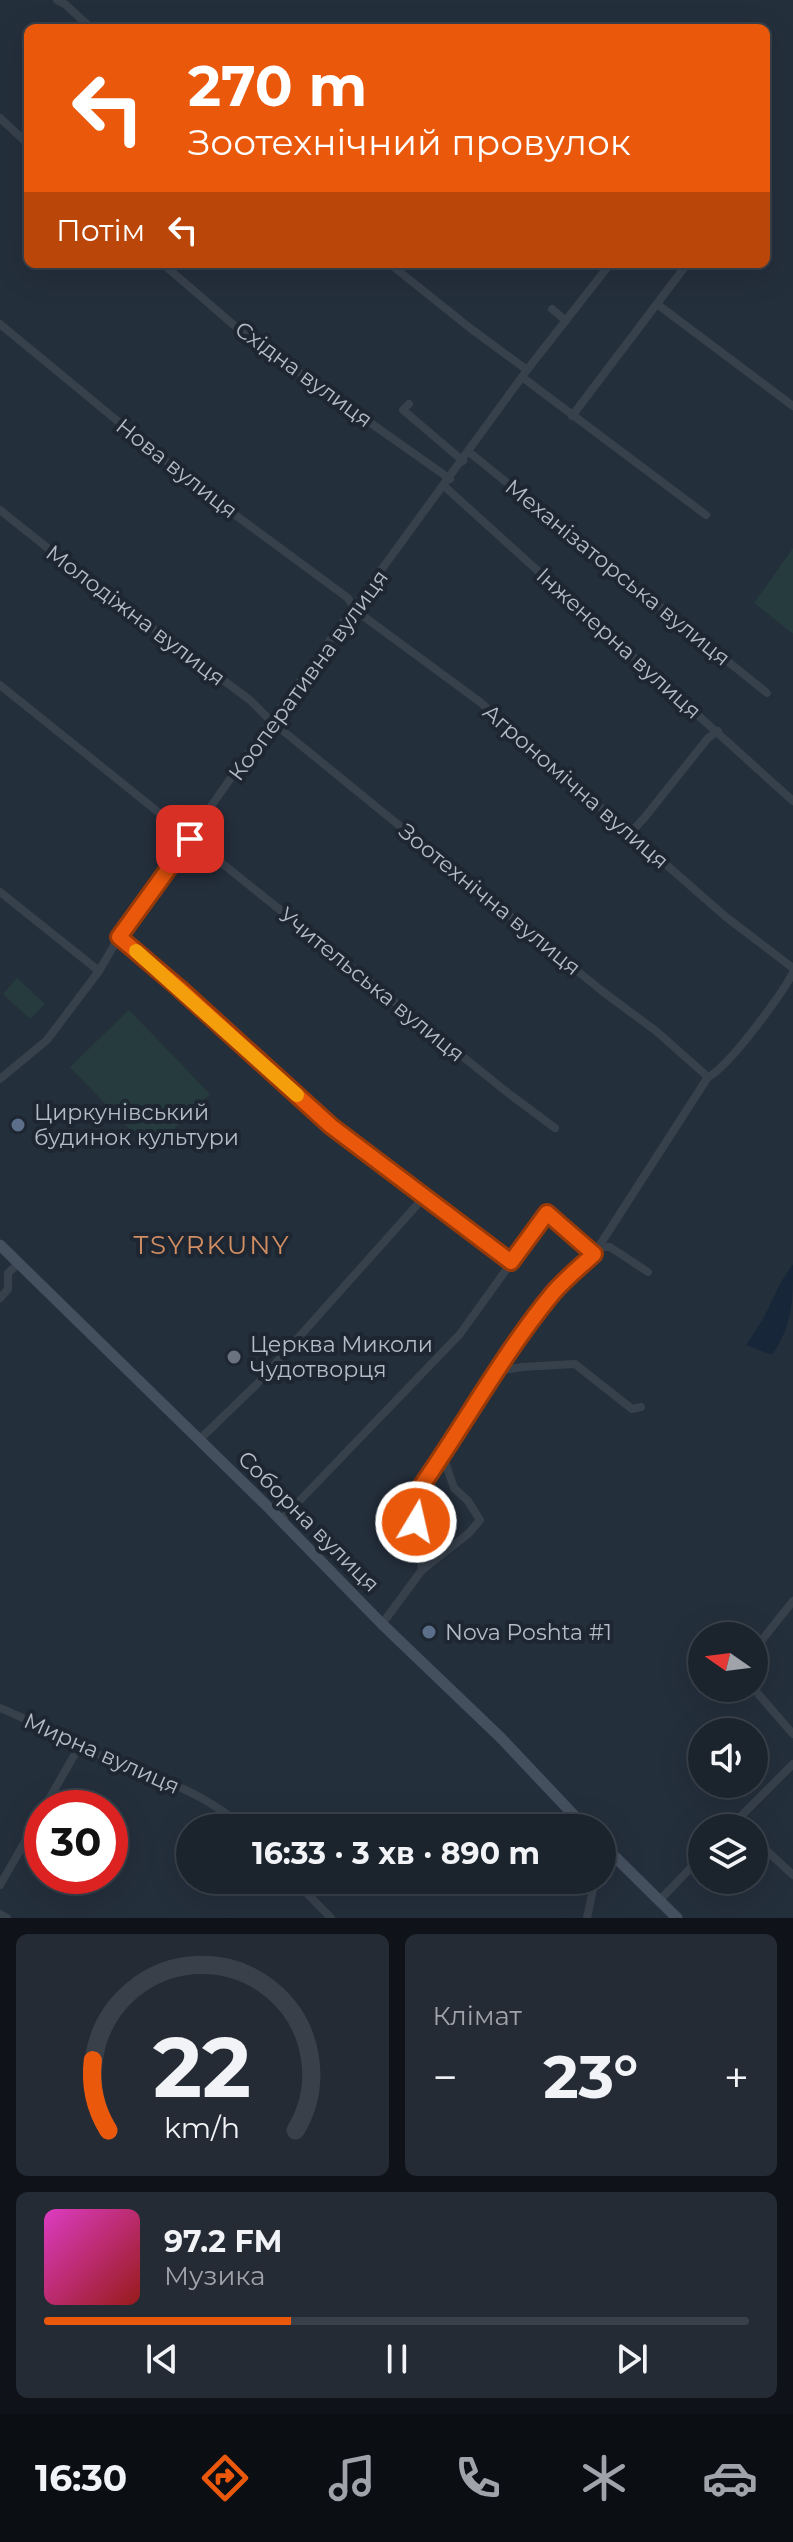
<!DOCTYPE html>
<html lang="uk">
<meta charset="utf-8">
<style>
:root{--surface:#1b232d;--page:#242b35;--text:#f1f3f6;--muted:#a0a4aa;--line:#394049;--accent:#ea580c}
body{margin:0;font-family:Montserrat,sans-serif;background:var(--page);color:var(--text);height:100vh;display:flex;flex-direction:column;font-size:30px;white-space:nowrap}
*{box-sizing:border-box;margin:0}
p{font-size:26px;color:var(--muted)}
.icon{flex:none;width:44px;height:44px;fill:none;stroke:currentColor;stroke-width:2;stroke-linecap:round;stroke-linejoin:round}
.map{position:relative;height:1918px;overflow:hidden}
.panel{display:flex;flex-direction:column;gap:16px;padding:16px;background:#0f1319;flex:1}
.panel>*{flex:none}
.banner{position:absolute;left:24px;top:24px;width:746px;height:244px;border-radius:12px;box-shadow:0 8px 32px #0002,0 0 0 2px var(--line);background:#ea580c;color:#fff;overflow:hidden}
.needle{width:52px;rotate:284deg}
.controls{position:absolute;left:688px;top:1622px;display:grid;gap:16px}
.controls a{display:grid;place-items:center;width:80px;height:80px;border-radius:50%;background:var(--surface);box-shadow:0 8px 32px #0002,0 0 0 2px var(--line);font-size:40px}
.speed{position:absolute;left:24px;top:1790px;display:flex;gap:16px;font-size:40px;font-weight:700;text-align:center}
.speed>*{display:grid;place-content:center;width:104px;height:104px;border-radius:50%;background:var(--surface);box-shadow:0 8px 32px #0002,0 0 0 2px var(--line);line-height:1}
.speed .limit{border:12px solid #d22;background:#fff;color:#111}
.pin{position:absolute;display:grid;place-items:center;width:68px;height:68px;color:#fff;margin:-34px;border-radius:16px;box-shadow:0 4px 12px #0006}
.me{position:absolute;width:88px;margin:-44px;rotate:9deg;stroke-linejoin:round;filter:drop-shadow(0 0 6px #0008)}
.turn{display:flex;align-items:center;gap:28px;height:168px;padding:0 32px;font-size:36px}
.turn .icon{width:104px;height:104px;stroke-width:2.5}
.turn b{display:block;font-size:56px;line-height:68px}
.then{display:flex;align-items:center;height:76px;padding:0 32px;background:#0003;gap:16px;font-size:30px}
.big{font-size:60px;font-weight:700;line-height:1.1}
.panel .widget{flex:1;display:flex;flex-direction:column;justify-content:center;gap:12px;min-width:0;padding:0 28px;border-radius:12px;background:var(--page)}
.panel .dial{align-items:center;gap:0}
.dial svg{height:208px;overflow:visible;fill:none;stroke:var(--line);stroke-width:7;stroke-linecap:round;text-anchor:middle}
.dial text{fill:var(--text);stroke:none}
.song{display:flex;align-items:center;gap:24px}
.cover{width:96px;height:96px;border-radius:12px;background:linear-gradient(135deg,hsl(310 70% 55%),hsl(0 70% 35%))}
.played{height:8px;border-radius:4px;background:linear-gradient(90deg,var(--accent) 35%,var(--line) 35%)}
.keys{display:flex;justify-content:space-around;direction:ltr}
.heat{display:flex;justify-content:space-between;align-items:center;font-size:44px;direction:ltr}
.panel .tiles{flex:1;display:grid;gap:16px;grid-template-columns:1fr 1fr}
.widget:last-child{grid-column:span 2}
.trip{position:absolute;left:176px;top:1814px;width:440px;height:80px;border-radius:40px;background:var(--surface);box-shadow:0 8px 32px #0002,0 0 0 2px var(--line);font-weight:700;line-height:80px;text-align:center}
.tab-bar{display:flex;height:128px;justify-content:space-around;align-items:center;background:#0b0e12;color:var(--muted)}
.tab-bar .icon{width:56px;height:56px}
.tab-bar .on{color:var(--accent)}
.tab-bar b{font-size:36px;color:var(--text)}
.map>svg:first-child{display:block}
.green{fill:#263b3d}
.water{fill:#172739}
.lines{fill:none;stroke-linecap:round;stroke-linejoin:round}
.street{stroke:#37414c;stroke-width:8}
.secondary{stroke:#45505f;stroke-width:11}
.route-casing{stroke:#983908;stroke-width:20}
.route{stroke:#ea580c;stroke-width:14}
.slow{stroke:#f59e0b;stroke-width:14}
.service-dot{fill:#5c6f8a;stroke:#1d2631;stroke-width:3}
.worship-dot{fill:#6b7280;stroke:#1d2631;stroke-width:3}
.labels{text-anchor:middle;stroke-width:8;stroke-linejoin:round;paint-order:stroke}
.street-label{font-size:22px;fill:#b3bcc8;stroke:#1d2631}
.poi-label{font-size:22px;fill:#b3bcc8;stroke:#1d2631;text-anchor:start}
.quarter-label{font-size:26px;letter-spacing:2px;fill:#d28e63;stroke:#1d2631}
</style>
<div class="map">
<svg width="793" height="1918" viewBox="0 0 793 1918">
<rect width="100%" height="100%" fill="#242f3c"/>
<g class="green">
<polygon points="793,548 793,634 754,603"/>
<polygon points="17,978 45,1004 30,1019 3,994"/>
<polygon points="129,1010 210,1094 151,1151 70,1067"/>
</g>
<path class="water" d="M793,1264c0,38 0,60 -21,91l-26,-10 17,-26 18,-37z"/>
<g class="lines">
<g class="street">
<polyline points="57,0 66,5 91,28"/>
<polyline points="0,118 28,144"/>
<polyline points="163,264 243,333 450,479"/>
<polyline points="390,264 470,328 527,370"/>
<polyline points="657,304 793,406"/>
<polyline points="552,309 566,321"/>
<polyline points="0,324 200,489 348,598 355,610 480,702 726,917 793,968"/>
<polyline points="522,377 706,515"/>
<polyline points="409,404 403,410 463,461"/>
<polyline points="572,416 687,264"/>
<polyline points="469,452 767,693"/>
<polyline points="444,486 793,801"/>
<polyline points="0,510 94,585 250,700 271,721 602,991 656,1031 708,1077"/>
<polyline points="0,685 508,1093 555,1128"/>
<polyline points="626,830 635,828 645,817 708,738 718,731"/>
<polyline points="0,892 99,971"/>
<polyline points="119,937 179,988 331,1126 511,1262"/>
<polyline points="0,1079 47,1040 99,971 119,937 271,721 527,370 610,264"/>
<polyline points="599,1247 610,1247 648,1272"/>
<polyline points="0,1298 8,1289 8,1273 19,1263"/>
<polyline points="498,1371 522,1367 575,1364 632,1409 641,1407"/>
<polyline points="199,1440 256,1385 425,1196"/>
<path d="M281,1520l179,-186 87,-121 47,41 114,-177c21,-10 73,-82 85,-104"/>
<polyline points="422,1570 469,1533 480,1520 468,1501 454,1488 443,1456"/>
<polyline points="382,1624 422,1570 413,1498 497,1372 554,1292 594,1254"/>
<polyline points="754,1650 793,1601"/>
<polyline points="753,1688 793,1734"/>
<path d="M0,1708c36,15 71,34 106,50 48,20 99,33 137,70"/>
<polyline points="44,1808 80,1745"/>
<polyline points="729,1828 793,1764"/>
<polyline points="754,1839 793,1875"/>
<polyline points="602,1870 612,1855"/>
<polyline points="294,1880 331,1918"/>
<polyline points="0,1885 42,1812"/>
<polyline points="659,1901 702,1856"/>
<polyline points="0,1914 7,1918"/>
<polyline points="587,1918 595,1880"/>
</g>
<g class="secondary">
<polyline points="0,1245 265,1504 382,1624 501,1738 586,1828"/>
<polyline points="602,1844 677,1918"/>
</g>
</g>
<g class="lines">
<defs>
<path id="route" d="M190,839l-71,98 60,51 152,138 180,136 36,-49 47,41c-14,13 -29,25 -41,39 -52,63 -92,138 -140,205l3,24"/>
</defs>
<use href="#route" class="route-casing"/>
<use href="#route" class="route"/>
<polyline class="slow" points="136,951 297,1095"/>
</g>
<g class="service-dot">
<circle cx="18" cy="1125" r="8"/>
<circle cx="429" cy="1632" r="8"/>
</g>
<circle class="worship-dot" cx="234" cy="1357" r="8"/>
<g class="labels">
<g class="street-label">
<text transform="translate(304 374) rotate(36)" y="8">Східна вулиця</text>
<text transform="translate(177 468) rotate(38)" y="8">Нова вулиця</text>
<text transform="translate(618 572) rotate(39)" y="8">Механізаторська вулиця</text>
<text transform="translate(136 615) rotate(37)" y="8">Молодіжна вулиця</text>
<text transform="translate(619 643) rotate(42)" y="8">Інженерна вулиця</text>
<text transform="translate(308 675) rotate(-54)" y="8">Кооперативна вулиця</text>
<text transform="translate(576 786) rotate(41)" y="8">Агрономічна вулиця</text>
<text transform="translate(490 899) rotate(39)" y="8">Зоотехнічна вулиця</text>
<text transform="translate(372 984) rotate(39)" y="8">Учительська вулиця</text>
<text transform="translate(309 1521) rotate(45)" y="8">Соборна вулиця</text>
<text transform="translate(102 1753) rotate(24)" y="8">Мирна вулиця</text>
</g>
<g class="poi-label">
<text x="34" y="1120">Циркунівський<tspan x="34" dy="25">будинок культури</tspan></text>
<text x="250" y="1352">Церква Миколи<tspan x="250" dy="25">Чудотворця</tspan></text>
<text x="445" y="1640">Nova Poshta #1</text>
</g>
<g class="quarter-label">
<text x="212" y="1254">TSYRKUNY</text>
</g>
</g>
</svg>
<div class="controls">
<a><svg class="needle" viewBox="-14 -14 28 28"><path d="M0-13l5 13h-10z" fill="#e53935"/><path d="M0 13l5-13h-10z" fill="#a0a4aa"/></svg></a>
<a><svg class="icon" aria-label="sound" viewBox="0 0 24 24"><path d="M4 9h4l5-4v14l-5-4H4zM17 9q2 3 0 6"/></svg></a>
<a><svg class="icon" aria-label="layers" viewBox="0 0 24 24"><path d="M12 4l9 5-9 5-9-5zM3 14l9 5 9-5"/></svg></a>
</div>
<div class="speed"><div class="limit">30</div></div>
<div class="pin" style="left:190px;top:839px;background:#d93025"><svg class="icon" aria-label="arrive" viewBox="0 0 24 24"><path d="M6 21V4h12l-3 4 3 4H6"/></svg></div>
<svg class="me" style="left:416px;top:1522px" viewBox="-20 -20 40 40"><circle r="17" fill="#ea580c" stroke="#fff" stroke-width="3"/><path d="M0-11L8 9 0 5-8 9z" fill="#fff"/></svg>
<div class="trip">16:33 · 3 хв · 890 m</div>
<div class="banner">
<div class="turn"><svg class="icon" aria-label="left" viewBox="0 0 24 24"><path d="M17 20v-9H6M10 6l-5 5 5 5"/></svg><div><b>270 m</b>Зоотехнічний провулок</div></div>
<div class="then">Потім<svg class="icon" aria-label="left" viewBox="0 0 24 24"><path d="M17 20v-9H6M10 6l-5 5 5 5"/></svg></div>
</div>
</div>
<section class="panel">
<div class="tiles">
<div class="widget dial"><svg viewBox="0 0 100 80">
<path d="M14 69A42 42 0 1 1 86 69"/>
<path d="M14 69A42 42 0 0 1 8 42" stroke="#ea580c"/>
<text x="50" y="56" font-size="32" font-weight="700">22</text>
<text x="50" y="72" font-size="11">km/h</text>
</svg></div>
<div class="widget"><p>Клімат</p>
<div class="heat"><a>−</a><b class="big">23°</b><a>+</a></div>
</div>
<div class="widget">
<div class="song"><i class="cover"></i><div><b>97.2 FM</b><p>Музика</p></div></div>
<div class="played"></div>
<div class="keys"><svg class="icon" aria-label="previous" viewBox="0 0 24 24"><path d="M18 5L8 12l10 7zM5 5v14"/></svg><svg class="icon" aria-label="pause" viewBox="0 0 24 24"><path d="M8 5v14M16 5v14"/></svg><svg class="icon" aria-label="next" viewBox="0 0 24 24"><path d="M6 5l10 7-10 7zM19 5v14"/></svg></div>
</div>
</div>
</section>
<nav class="tab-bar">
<b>16:30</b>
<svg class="icon on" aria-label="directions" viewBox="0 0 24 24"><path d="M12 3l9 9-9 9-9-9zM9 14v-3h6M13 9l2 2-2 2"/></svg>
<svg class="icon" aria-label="music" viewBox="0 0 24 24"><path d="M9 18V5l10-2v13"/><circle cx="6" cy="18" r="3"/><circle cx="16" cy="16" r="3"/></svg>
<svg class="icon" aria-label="phone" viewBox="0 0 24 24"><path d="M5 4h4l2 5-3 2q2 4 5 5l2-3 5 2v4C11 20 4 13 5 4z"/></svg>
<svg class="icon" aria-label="climate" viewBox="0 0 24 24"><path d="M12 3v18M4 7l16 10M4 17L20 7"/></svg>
<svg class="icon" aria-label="car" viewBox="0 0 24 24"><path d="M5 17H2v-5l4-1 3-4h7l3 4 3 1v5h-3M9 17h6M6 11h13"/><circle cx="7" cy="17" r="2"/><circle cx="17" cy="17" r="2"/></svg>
</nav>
